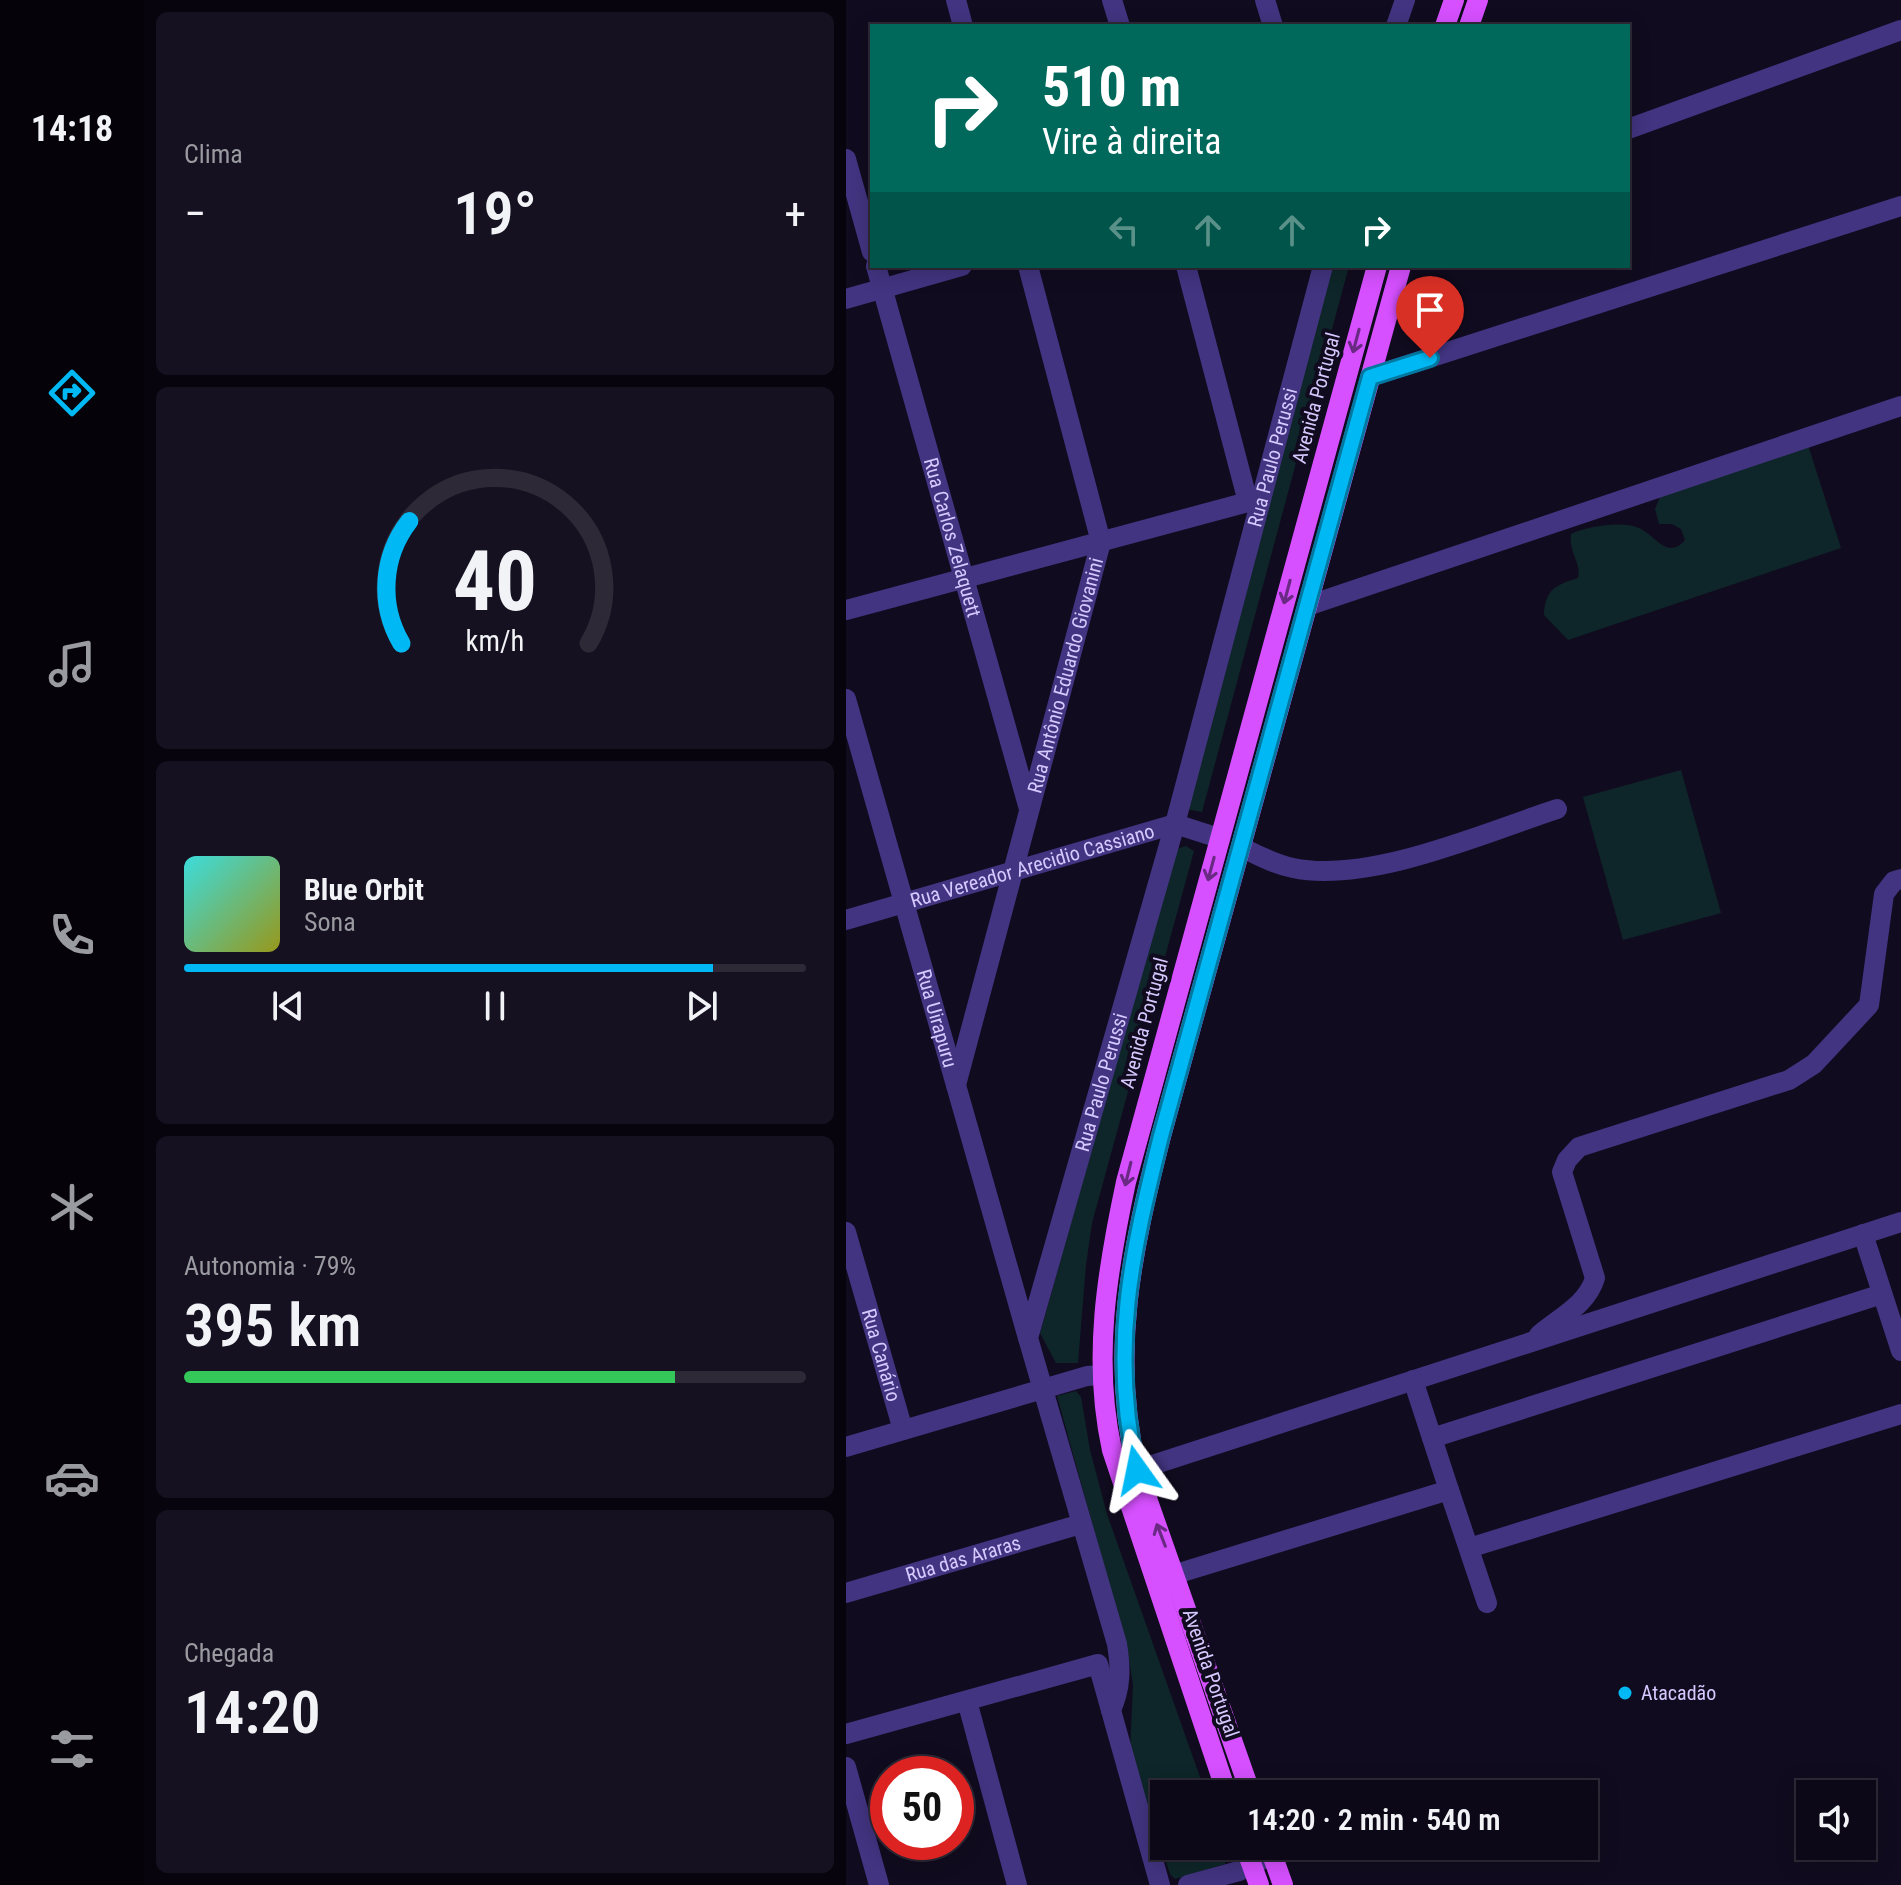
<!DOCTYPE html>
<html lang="pt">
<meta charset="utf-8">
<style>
:root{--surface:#0d0817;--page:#161120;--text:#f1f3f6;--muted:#9a9aa1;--line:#2d2936;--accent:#00b9f4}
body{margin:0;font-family:"Roboto Condensed",sans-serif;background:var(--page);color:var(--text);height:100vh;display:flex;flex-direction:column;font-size:30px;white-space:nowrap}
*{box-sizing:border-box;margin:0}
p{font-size:26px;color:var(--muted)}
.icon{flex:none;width:44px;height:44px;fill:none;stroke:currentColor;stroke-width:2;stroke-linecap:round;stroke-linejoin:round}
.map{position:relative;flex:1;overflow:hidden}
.sheet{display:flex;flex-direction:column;gap:12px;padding:12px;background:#07040d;width:702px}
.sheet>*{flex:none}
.guide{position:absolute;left:24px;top:24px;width:760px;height:244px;border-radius:0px;box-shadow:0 4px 20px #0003,0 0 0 2px var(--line);background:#00695c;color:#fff;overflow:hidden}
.tools{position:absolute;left:950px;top:1780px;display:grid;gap:16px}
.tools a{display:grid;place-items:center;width:80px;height:80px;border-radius:0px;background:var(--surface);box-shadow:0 4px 20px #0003,0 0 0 2px var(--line);font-size:40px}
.speed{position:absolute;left:24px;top:1756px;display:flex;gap:16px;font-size:40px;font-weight:700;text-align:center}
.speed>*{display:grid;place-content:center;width:104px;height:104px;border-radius:50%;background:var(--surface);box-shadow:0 4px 20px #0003,0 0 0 2px var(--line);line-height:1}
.speed .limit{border:12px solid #d22;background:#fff;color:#111}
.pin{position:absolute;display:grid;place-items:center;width:68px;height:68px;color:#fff;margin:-82px -34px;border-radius:50% 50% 50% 0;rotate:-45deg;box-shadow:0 0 8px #0007}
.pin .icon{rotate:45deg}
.me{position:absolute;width:88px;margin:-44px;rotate:348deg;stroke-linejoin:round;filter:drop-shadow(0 0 6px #0008)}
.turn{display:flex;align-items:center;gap:28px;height:168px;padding:0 40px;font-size:36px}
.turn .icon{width:104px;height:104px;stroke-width:2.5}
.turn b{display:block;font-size:56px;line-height:68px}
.lanes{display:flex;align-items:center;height:76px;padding:0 40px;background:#0003;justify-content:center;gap:40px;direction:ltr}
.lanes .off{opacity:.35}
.big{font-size:60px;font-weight:600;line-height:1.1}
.sheet .card{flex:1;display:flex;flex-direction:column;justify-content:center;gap:12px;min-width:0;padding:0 28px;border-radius:12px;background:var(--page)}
.sheet .dial{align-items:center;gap:0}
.dial svg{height:208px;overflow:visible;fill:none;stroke:var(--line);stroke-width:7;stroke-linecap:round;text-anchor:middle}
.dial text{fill:var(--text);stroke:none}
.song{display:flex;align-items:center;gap:24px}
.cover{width:96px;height:96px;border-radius:12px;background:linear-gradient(135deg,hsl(180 70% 55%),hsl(60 70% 35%))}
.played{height:8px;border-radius:4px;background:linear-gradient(90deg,var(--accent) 85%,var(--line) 85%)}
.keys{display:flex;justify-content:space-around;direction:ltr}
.heat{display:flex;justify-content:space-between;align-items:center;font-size:44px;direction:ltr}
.charge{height:12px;border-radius:6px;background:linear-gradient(90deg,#34c759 79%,var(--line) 0)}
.trip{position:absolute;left:304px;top:1780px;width:448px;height:80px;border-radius:0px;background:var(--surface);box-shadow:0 4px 20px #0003,0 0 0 2px var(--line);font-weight:600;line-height:80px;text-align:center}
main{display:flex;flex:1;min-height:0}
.tabs{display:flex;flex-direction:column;width:144px;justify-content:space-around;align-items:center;background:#050309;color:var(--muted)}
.tabs .icon{width:56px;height:56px}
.tabs .active{color:var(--accent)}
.tabs b{font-size:36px;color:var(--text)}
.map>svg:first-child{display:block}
.green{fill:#0e2629}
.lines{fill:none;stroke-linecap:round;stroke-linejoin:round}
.minor{stroke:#423480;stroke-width:20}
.major{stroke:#d650ff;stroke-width:20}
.oneway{stroke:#6a2a84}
.route-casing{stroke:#00789f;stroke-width:20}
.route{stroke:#00b9f4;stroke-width:14}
.poi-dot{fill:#00b9f4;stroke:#110b1f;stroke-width:3}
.labels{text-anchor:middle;stroke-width:8;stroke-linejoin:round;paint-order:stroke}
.street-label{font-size:20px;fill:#d7c9ff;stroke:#110b1f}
.poi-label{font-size:20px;fill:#d7c9ff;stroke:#110b1f;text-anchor:start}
</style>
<main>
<nav class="tabs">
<b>14:18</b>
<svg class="icon active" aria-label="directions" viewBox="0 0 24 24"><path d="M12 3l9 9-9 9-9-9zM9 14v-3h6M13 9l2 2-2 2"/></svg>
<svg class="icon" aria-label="music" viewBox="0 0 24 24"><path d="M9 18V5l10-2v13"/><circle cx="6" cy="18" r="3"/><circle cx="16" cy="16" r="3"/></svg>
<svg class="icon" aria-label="phone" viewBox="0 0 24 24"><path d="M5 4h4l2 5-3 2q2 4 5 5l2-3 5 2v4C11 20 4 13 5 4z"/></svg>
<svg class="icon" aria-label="climate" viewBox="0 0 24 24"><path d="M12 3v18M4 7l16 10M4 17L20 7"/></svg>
<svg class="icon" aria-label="car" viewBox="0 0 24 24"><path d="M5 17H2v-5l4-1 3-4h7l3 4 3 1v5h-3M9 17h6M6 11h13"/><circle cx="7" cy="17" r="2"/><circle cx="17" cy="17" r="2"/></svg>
<svg class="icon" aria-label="filters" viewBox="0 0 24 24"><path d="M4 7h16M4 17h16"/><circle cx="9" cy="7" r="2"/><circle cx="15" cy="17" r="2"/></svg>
</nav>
<section class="sheet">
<div class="card"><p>Clima</p>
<div class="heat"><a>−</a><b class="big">19°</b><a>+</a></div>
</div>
<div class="card dial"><svg viewBox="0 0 100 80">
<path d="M14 69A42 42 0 1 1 86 69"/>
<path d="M14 69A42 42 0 0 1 17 22" stroke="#00b9f4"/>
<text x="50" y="56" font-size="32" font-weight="700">40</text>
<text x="50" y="72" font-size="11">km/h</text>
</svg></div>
<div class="card">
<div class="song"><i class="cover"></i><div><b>Blue Orbit</b><p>Sona</p></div></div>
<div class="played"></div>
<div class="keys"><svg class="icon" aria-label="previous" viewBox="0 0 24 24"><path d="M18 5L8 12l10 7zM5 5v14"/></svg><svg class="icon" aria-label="pause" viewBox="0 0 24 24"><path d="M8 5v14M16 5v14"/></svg><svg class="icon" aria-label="next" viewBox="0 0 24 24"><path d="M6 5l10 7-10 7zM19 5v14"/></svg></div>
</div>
<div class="card"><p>Autonomia · 79%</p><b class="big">395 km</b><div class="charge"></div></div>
<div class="card"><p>Chegada</p><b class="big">14:20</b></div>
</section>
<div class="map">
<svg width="1055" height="1885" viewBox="0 0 1055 1885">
<rect width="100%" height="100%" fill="#110b1f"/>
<g class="green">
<polygon points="485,266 503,266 356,812 340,809"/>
<path d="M962,445l33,103 -273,92 -24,-25c1,-25 11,-30 34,-37 4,-14 -10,-27 -7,-44 17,-8 53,-14 70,-5 15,8 27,31 44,11l-4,-11 -9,-5h-13l-4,-15 5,-12z"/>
<polygon points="835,770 875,913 777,940 737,797"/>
<polygon points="340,846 348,851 246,1223 240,1265 232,1363 210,1363 194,1333 331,849"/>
<polygon points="230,1391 235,1397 244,1450 261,1514 360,1794 318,1794 318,1846 378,1846 380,1854 379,1864 329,1879 324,1874 284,1751 287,1685 282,1653 211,1396"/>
</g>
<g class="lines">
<g class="minor">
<polyline points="110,0 117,26"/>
<polyline points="266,0 274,26"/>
<polyline points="419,0 427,26"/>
<polyline points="550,26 559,0"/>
<polyline points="782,129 1055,30"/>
<polyline points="0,159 26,252"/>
<path id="s1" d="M30,266l153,543"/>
<polyline points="340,266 402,502"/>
<polyline points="0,299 116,266"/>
<polyline points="524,377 1055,206"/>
<polyline points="461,606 1055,406"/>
<polyline points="0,610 413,499"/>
<path id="s2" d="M0,699l182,639"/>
<path d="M395,847c16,8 33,17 52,21 76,16 191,-35 264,-59"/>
<path id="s3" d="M0,920l329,-96 44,14"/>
<path id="s4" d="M110,1085l145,-543 -73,-276"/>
<path id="s5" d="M0,1232l57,198"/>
<polyline points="1017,1234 1055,1351"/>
<path d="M693,1335c21,-18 48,-30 56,-57l-33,-106 5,-12 12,-13 210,-67 25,-16 55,-59 15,-111 10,-13 7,-2"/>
<polyline points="586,1438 1036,1294"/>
<polyline points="0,1447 241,1376 255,1375"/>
<polyline points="291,1470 1055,1222"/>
<polyline points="603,1490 641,1603"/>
<polyline points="623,1548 1055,1414"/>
<polyline points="330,1574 603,1490 567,1380"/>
<path id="s6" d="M0,1593l235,-69"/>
<polyline points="121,1701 171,1885"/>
<path id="s7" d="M265,1710c10,-22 10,-42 6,-66l-89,-306 147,-514 148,-558"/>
<polyline points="0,1734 252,1664 314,1885"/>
<polyline points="0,1767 33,1885"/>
<polyline points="342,1885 393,1871 421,1857"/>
</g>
<g class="major">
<polyline points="599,26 608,0"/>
<polyline points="623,26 632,0"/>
<path d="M381,1794l-115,-344c-20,-90 -5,-179 14,-268l251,-916"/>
<path d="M405,1794l-114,-324c-28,-117 -5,-220 24,-334l240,-870"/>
<polyline points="399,1846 413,1885"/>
<polyline points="423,1846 437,1885"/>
</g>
</g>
<defs><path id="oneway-shaft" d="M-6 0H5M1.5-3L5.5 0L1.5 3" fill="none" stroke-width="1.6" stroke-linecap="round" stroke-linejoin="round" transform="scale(2)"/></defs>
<g class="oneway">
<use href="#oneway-shaft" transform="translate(510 341) rotate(105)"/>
<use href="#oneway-shaft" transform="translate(441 592) rotate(105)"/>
<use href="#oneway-shaft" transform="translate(365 869) rotate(105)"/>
<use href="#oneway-shaft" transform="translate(282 1174) rotate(104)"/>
<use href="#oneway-shaft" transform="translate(315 1535) rotate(-111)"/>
</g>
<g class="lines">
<defs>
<path id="route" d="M291,1470c-28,-120 -5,-218 24,-334l209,-759 60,-19"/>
</defs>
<use href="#route" class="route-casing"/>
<use href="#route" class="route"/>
</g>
<circle class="poi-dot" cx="779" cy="1693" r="8"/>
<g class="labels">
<g class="street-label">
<text transform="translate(470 398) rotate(-75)" y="7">Avenida Portugal</text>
<text dy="7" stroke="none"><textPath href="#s7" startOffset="1300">Rua Paulo Perussi</textPath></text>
<text dy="7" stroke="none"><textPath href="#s1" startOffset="282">Rua Carlos Zelaquett</textPath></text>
<text dy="7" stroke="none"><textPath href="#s4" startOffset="424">Rua Antônio Eduardo Giovanini</textPath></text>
<text dy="7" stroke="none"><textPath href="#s3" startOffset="194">Rua Vereador Arecidio Cassiano</textPath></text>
<text dy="7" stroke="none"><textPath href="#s2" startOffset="332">Rua Uirapuru</textPath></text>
<text transform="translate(298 1023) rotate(-75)" y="7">Avenida Portugal</text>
<text dy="7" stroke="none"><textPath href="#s7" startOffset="652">Rua Paulo Perussi</textPath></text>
<text dy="7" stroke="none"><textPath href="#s5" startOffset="128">Rua Canário</textPath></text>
<text dy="7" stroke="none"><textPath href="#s6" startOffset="122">Rua das Araras</textPath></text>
<text transform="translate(365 1673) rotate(71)" y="7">Avenida Portugal</text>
</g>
<g class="poi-label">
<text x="795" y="1700">Atacadão</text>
</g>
</g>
</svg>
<div class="tools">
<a><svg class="icon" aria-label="sound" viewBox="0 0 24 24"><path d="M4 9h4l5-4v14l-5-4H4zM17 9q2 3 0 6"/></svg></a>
</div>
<div class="speed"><div class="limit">50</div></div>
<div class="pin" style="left:584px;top:358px;background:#d93025"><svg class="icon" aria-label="arrive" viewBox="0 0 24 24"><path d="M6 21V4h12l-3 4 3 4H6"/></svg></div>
<svg class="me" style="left:291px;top:1470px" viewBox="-20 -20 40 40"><path d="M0-17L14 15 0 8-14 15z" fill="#00b9f4" stroke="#fff" stroke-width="4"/></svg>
<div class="trip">14:20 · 2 min · 540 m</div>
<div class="guide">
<div class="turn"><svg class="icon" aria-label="right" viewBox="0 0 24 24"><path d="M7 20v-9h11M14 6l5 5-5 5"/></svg><div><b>510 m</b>Vire à direita</div></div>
<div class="lanes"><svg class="icon off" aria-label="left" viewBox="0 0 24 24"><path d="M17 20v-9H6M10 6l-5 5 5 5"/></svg><svg class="icon off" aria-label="ahead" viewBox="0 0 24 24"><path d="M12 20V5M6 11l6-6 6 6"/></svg><svg class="icon off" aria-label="ahead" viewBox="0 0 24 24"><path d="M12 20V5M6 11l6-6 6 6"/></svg><svg class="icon" aria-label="right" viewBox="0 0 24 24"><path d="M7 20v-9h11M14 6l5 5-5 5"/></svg></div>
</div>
</div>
</main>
